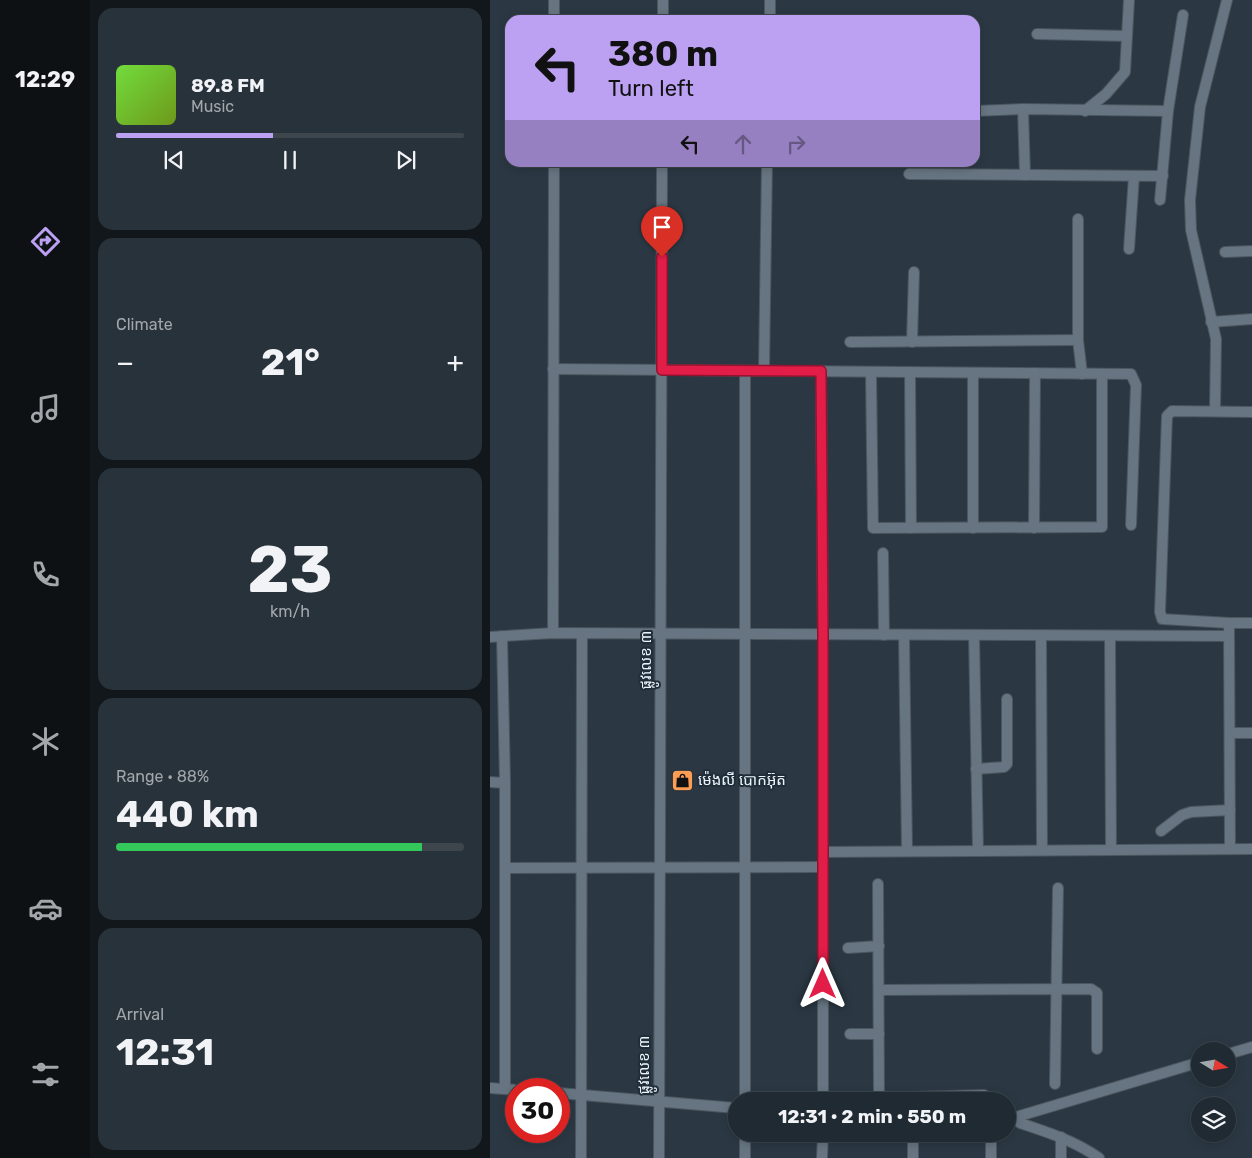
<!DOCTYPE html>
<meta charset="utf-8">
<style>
:root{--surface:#202a32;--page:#28323a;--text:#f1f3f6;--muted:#a2a7ac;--line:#3d464d;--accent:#bca0f2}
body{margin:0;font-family:Rubik,"Noto Sans Khmer",sans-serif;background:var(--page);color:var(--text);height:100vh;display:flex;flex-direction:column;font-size:19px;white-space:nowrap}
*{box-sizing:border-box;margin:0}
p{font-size:16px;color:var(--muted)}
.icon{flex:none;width:28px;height:28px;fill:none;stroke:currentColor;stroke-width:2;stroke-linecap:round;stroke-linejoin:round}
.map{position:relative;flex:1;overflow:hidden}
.drawer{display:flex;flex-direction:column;gap:8px;padding:8px;background:#12171c;width:400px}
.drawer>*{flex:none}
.banner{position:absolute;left:15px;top:15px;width:475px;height:152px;border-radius:15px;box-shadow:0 2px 8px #0003,0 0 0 1px var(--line);background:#bca0f2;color:#111;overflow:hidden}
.needle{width:32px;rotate:101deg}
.controls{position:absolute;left:701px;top:1042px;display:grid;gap:10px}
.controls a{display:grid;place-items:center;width:45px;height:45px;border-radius:50%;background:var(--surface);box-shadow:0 2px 8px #0003,0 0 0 1px var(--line);font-size:25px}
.speed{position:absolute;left:15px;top:1078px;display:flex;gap:10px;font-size:25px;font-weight:700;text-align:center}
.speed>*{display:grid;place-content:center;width:65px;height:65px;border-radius:50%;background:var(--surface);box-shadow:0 2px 8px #0003,0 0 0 1px var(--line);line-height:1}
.speed .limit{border:8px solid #d22;background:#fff;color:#111}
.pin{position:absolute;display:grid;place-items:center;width:42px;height:42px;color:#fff;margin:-51px -21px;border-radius:50% 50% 50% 0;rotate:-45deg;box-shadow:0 0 5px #0007}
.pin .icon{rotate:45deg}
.me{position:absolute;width:55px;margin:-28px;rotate:0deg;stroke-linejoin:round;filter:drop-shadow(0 0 4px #0008)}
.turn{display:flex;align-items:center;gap:18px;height:105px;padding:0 20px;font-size:22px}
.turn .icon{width:65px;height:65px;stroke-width:2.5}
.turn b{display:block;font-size:35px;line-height:42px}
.lanes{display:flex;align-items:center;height:48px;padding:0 20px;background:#0003;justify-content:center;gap:25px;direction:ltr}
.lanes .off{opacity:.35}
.big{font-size:38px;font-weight:700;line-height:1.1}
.drawer .widget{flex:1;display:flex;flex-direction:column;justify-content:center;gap:8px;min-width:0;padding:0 18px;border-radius:15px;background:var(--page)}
.drawer .dial{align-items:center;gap:0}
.dial b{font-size:65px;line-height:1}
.song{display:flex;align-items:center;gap:15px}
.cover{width:60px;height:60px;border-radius:8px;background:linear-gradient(135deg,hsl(100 70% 55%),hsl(80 70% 35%))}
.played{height:5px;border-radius:2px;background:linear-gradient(90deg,var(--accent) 45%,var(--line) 45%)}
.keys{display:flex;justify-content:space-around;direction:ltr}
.heat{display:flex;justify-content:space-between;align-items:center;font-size:28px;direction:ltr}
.charge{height:8px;border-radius:4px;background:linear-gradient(90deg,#34c759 88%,var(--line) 0)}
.trip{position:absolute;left:238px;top:1092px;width:288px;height:50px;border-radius:25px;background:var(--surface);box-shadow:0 2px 8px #0003,0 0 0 1px var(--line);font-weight:700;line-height:50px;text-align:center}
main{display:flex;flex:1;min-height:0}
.tabs{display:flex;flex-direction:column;width:90px;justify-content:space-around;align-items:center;background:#0d1114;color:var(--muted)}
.tabs .icon{width:35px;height:35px}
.tabs .current{color:var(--accent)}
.tabs b{font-size:22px;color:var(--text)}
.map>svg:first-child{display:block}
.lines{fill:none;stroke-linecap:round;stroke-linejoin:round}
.minor-casing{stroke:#4b565f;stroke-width:12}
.minor{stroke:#677582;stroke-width:10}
.route-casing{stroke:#92132f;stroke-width:12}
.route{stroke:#e11d48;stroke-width:9}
.labels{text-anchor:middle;stroke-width:4;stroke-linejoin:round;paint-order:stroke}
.street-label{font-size:15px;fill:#ebf3fa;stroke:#212e39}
.poi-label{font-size:15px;fill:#ebf3fa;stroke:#212e39;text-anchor:start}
</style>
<main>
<nav class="tabs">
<b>12:29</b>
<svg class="icon current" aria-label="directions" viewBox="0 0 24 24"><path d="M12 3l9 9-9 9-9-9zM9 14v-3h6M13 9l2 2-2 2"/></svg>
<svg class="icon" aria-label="music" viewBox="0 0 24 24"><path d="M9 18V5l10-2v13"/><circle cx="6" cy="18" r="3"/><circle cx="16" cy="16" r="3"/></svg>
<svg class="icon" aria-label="phone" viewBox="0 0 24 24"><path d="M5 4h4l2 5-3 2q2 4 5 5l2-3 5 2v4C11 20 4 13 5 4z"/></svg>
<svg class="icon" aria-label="climate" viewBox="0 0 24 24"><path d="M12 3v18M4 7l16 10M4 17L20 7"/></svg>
<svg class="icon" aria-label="car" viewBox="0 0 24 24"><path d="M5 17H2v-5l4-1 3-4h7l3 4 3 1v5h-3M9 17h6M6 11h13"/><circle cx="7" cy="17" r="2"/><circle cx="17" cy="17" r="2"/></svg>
<svg class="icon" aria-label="filters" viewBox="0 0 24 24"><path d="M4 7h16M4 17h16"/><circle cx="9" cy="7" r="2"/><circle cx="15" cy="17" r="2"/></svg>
</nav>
<section class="drawer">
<div class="widget">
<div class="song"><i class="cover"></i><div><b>89.8 FM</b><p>Music</p></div></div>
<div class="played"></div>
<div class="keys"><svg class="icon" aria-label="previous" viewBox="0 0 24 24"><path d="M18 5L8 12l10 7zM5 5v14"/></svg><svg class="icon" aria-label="pause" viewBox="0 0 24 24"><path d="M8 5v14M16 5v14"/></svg><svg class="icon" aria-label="next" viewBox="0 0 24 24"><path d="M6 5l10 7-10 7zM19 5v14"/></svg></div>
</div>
<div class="widget"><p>Climate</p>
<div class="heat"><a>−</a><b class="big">21°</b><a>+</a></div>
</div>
<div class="widget dial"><b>23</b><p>km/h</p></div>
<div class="widget"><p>Range · 88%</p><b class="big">440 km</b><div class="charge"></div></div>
<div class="widget"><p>Arrival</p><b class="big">12:31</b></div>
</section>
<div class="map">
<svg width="762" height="1158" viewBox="0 0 762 1158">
<rect width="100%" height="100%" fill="#2b3843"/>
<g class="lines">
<defs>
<g id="minor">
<polyline points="64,20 64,0"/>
<polyline points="173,20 173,0"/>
<polyline points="280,20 280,0"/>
<polyline points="547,34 637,36"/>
<polyline points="533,109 535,175"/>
<polyline points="485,111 533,109 678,111"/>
<polyline points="595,111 616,94 635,72 639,0"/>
<polyline points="419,174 673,176"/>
<polyline points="670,200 678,111 693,15"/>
<polyline points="588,219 588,340 592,374"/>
<polyline points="639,249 644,176"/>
<polyline points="735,252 762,251"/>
<polyline points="721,322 762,319"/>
<polyline points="360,342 588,340"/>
<polyline points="422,342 424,272"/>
<polyline points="63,369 641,374 646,385 641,525"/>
<polyline points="274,371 277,162"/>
<polyline points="331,371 333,635 333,1101"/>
<polyline points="381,372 383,528 612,527 612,374"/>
<polyline points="420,372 421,528"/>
<polyline points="725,411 726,339 701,230 700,200 710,107 737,0"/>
<polyline points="483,528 483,373"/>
<polyline points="544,528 545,373"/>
<polyline points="393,553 394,635"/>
<polyline points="739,623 762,623"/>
<polyline points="63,633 64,162"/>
<polyline points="414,635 417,851"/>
<polyline points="484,635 488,851"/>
<polyline points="12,636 15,783 15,1089"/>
<polyline points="551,636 552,850"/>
<polyline points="620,636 621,850"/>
<polyline points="0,637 63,633 739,636"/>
<polyline points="740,733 762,733"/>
<polyline points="486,769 514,767 517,764 517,699"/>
<polyline points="0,782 15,783"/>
<polyline points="671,831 692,815 701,812 740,810"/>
<polyline points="740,849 739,623 672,619 670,612 677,416 682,411 762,412"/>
<polyline points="333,852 762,849"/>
<polyline points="15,868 333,867"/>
<polyline points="388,884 389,1101"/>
<polyline points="358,948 389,946"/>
<polyline points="389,990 601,989 607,993 607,1049"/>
<polyline points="360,1034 389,1034"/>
<polyline points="738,1054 762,1047"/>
<polyline points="565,1084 568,888"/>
<polyline points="0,1088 26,1090"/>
<polyline points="69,1093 246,1108"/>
<polyline points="389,1098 494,1095"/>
<polyline points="255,1101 255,371"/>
<path d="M525,1118l5,5c27,9 55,18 79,35"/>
<polyline points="516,1120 710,1062"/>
<polyline points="501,1134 501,1158"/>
<polyline points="91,1158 92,634"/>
<polyline points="169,1158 172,162"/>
<polyline points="255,1158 255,1134"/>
<polyline points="332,1158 333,1134"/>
<polyline points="423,1158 423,1134"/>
<polyline points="571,1158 571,1137"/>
</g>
</defs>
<use href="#minor" class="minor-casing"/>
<use href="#minor" class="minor"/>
</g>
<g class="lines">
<defs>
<polyline id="route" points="172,257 172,370 331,371 333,634 333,984"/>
</defs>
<use href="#route" class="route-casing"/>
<use href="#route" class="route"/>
</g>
<defs>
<symbol id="shop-square" viewBox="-11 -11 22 22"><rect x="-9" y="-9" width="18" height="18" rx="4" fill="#fd9d54" stroke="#212e39"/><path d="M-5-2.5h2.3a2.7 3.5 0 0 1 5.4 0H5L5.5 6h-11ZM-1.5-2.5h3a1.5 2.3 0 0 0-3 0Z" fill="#111"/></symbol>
</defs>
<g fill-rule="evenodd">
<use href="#shop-square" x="180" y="768" width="25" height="25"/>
</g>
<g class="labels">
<g class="street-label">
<text transform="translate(156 660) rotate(-90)" y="5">ផ្លូវលេខ ៣</text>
<text transform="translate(154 1065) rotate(-90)" y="5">ផ្លូវលេខ ៣</text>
</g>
<g class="poi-label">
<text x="208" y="785">ម៉េងលី បោកអ៊ុត</text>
</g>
</g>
</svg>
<div class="controls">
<a><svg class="needle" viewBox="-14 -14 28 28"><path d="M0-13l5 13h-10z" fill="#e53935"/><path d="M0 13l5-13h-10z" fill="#a2a7ac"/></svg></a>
<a><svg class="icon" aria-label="layers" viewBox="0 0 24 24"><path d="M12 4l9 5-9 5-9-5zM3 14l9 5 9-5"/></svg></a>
</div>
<div class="speed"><div class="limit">30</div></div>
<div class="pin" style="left:172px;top:257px;background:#d93025"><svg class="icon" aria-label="arrive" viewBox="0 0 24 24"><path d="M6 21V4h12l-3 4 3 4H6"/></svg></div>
<svg class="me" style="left:333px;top:984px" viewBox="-20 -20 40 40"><path d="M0-17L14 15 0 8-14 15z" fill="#e11d48" stroke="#fff" stroke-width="4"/></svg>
<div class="trip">12:31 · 2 min · 550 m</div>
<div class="banner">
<div class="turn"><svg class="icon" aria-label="left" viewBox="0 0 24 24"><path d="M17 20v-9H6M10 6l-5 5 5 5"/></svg><div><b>380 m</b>Turn left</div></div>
<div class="lanes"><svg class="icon" aria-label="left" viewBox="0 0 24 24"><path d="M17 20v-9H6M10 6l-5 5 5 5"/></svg><svg class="icon off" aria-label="ahead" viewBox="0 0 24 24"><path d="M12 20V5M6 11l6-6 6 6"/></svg><svg class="icon off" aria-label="right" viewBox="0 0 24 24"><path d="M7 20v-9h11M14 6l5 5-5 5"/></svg></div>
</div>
</div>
</main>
